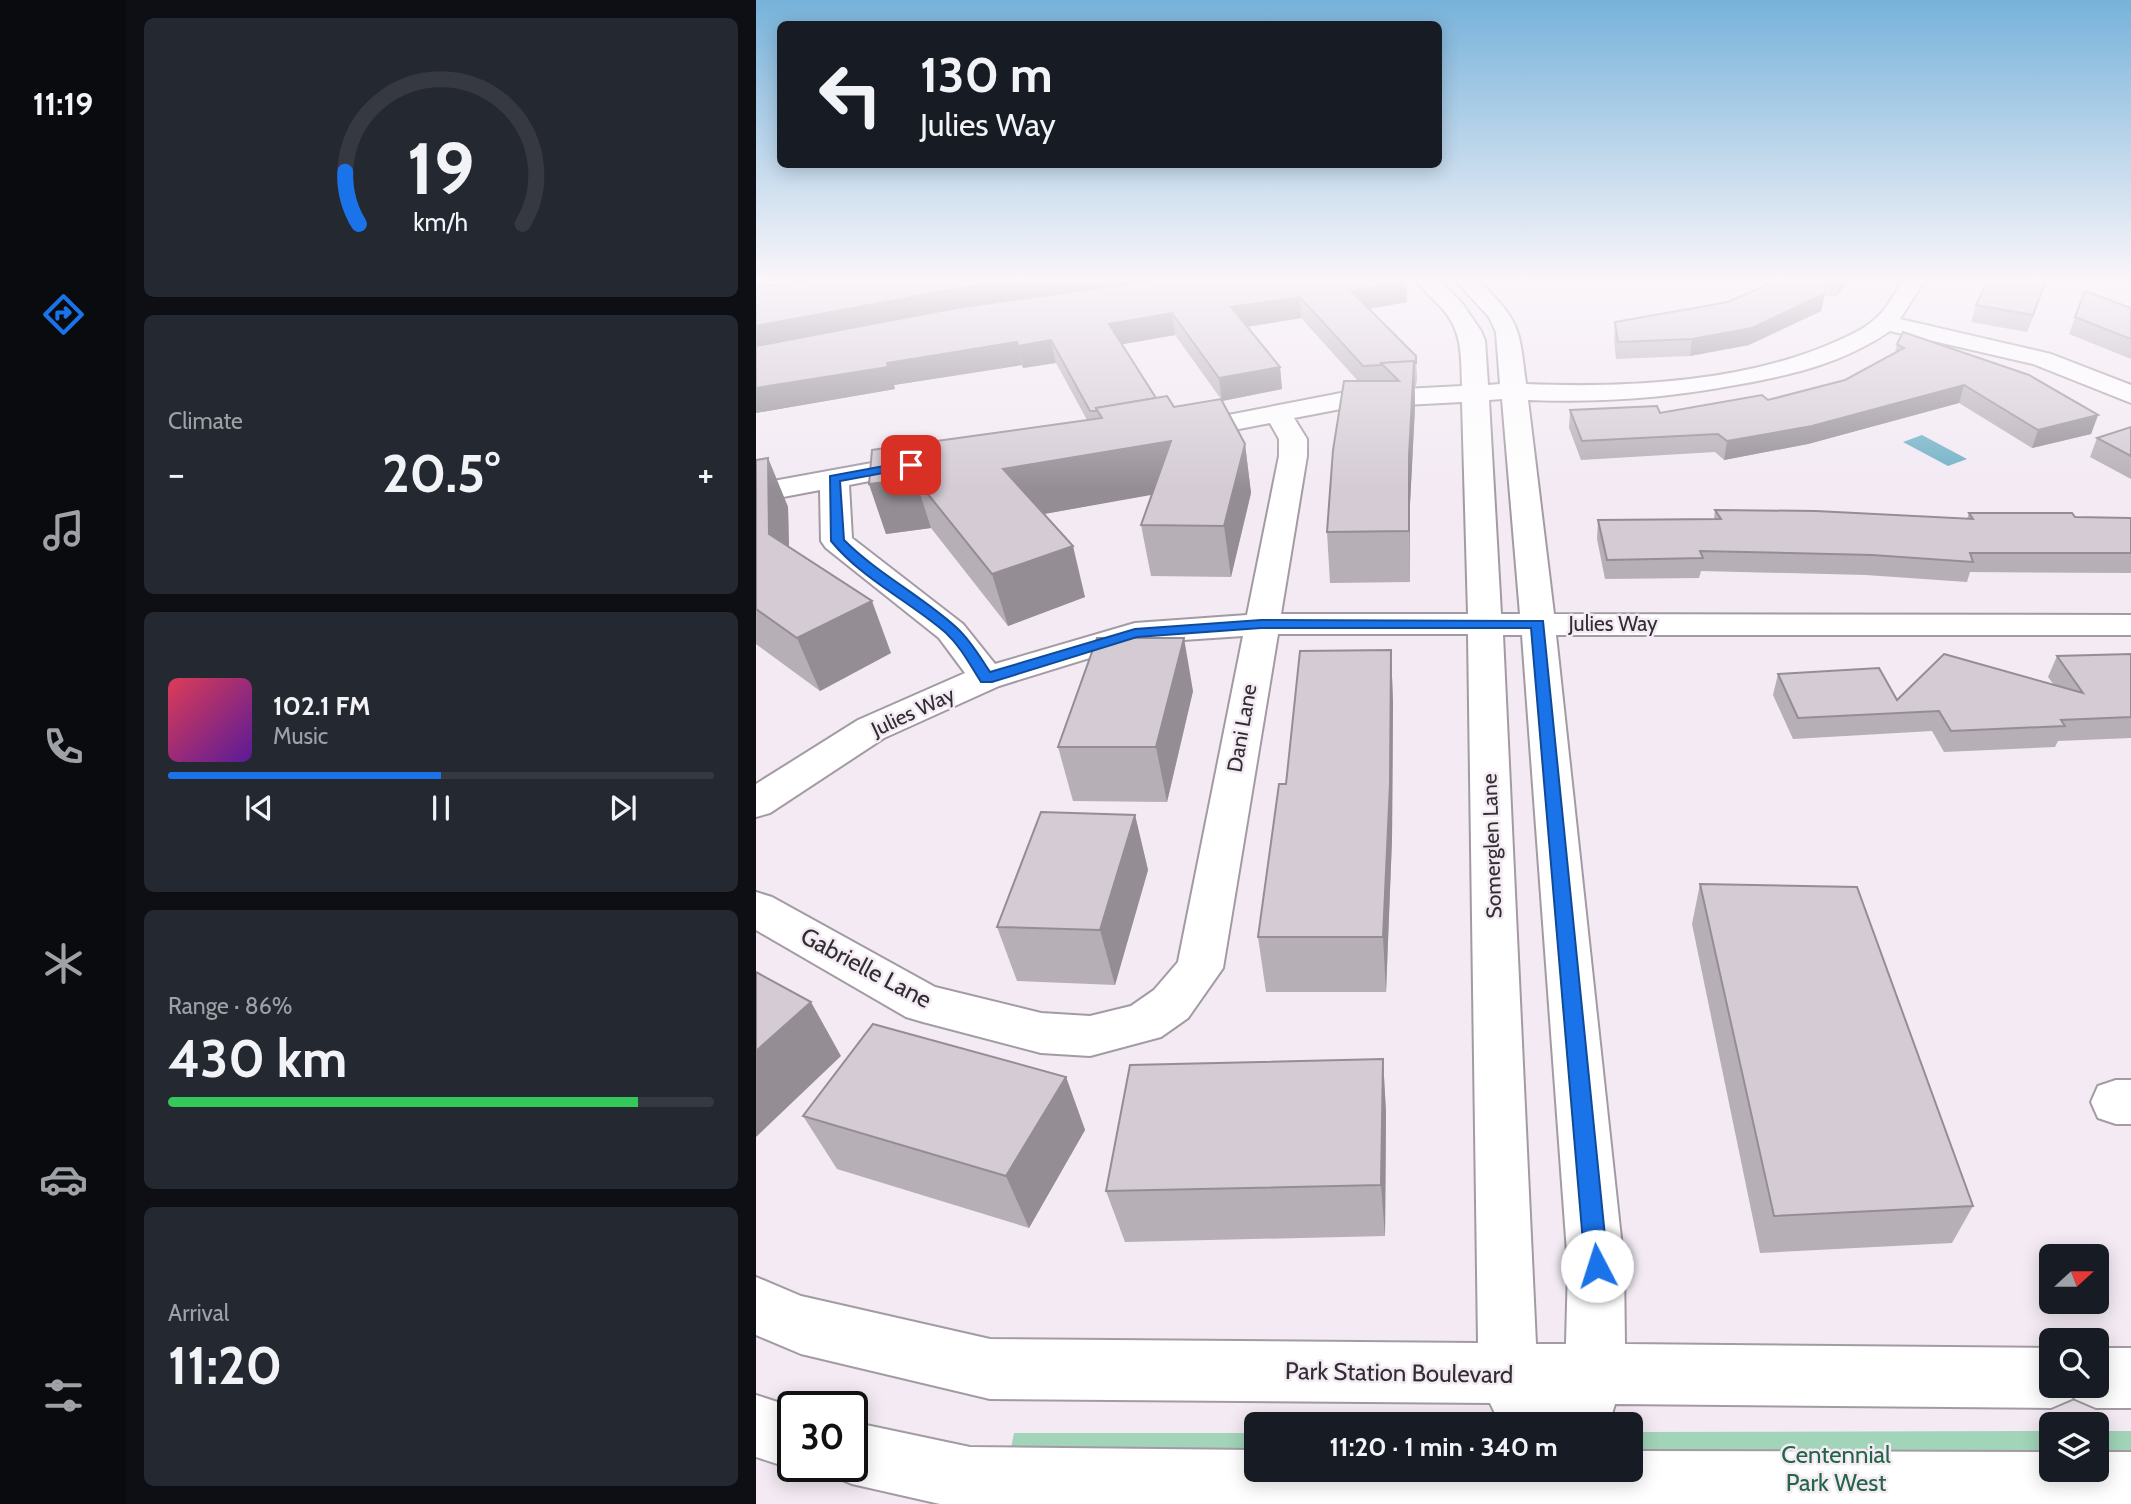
<!DOCTYPE html>
<meta charset="utf-8">
<style>
:root{--surface:#171b24;--page:#242831;--text:#f1f3f6;--muted:#9ea1a6;--line:#363941;--accent:#1a73e8}
body{margin:0;font-family:Cabin,sans-serif;background:var(--page);color:var(--text);height:100vh;display:flex;flex-direction:column;font-size:26px;white-space:nowrap}
*{box-sizing:border-box;margin:0}
p{font-size:23px;color:var(--muted)}
.icon{flex:none;width:38px;height:38px;fill:none;stroke:currentColor;stroke-width:2;stroke-linecap:round;stroke-linejoin:round}
.map{position:relative;flex:1;overflow:hidden}
.side{display:flex;flex-direction:column;gap:18px;padding:18px;background:#0d0f14;width:630px}
.side>*{flex:none}
.guide{position:absolute;left:21px;top:21px;width:665px;height:147px;border-radius:10px;box-shadow:0 4px 18px #0003;background:#171b24;color:var(--text);overflow:hidden}
.needle{width:46px;rotate:69deg}
.controls{position:absolute;left:1283px;top:1244px;display:grid;gap:14px}
.controls a{display:grid;place-items:center;width:70px;height:70px;border-radius:10px;background:var(--surface);box-shadow:0 4px 18px #0003;font-size:35px}
.speed{position:absolute;left:21px;top:1391px;display:flex;gap:14px;font-size:35px;font-weight:700;text-align:center}
.speed>*{display:grid;place-content:center;width:91px;height:91px;border-radius:50%;background:var(--surface);box-shadow:0 4px 18px #0003;line-height:1}
.speed .limit{border:4px solid #111;border-radius:10px;background:#fff;color:#111}
.pin{position:absolute;display:grid;place-items:center;width:60px;height:60px;color:#fff;margin:-30px;border-radius:14px;box-shadow:0 4px 10px #0006}
.me{position:absolute;width:77px;margin:-38px;rotate:355deg;stroke-linejoin:round;filter:drop-shadow(0 0 5px #0008)}
.turn{display:flex;align-items:center;gap:24px;height:147px;padding:0 28px;font-size:32px}
.turn .icon{width:91px;height:91px;stroke-width:2.5}
.turn b{display:block;font-size:49px;line-height:60px}
.big{font-size:52px;font-weight:700;line-height:1.1}
.side .card{flex:1;display:flex;flex-direction:column;justify-content:center;gap:10px;min-width:0;padding:0 24px;border-radius:10px;background:var(--page)}
.side .dial{align-items:center;gap:0}
.dial svg{height:182px;overflow:visible;fill:none;stroke:var(--line);stroke-width:7;stroke-linecap:round;text-anchor:middle}
.dial text{fill:var(--text);stroke:none}
.song{display:flex;align-items:center;gap:21px}
.cover{width:84px;height:84px;border-radius:10px;background:linear-gradient(135deg,hsl(350 70% 55%),hsl(270 70% 35%))}
.played{height:7px;border-radius:4px;background:linear-gradient(90deg,var(--accent) 50%,var(--line) 50%)}
.keys{display:flex;justify-content:space-around;direction:ltr}
.heat{display:flex;justify-content:space-between;align-items:center;font-size:38px;direction:ltr}
.charge{height:10px;border-radius:5px;background:linear-gradient(90deg,#34c759 86%,var(--line) 0)}
.trip{position:absolute;left:488px;top:1412px;width:399px;height:70px;border-radius:10px;background:var(--surface);box-shadow:0 4px 18px #0003;font-weight:700;line-height:70px;text-align:center}
main{display:flex;flex:1;min-height:0}
.dock{display:flex;flex-direction:column;width:126px;justify-content:space-around;align-items:center;background:#090b0e;color:var(--muted)}
.dock .icon{width:49px;height:49px}
.dock .current{color:var(--accent)}
.dock b{font-size:32px;color:var(--text)}
.map>svg:first-child{display:block}
.green{fill:#a1d4b8}
.water{fill:#6db0c5}
.lines{fill:none;stroke-linecap:round;stroke-linejoin:round}
.street-casing{stroke:#a39ba3;stroke-width:4}
.street{fill:#fff;fill-rule:evenodd}
.wall{fill:#b6afb6;fill-rule:evenodd}
.shaded-wall{fill:#948e94}
.building{fill:#d4cbd4;stroke:#948e94;stroke-width:2}
.route{fill:#1a73e8;stroke:#114b97;stroke-width:2}
.labels{text-anchor:middle;stroke-width:5;stroke-linejoin:round;paint-order:stroke}
.street-label{font-size:21px;fill:#312e31;stroke:#f3eaf3}
.near-street-label{font-size:24px;fill:#312e31;stroke:#f3eaf3}
.near-park-label{font-size:24px;fill:#236547;stroke:#f3eaf3}
</style>
<main>
<nav class="dock">
<b>11:19</b>
<svg class="icon current" aria-label="directions" viewBox="0 0 24 24"><path d="M12 3l9 9-9 9-9-9zM9 14v-3h6M13 9l2 2-2 2"/></svg>
<svg class="icon" aria-label="music" viewBox="0 0 24 24"><path d="M9 18V5l10-2v13"/><circle cx="6" cy="18" r="3"/><circle cx="16" cy="16" r="3"/></svg>
<svg class="icon" aria-label="phone" viewBox="0 0 24 24"><path d="M5 4h4l2 5-3 2q2 4 5 5l2-3 5 2v4C11 20 4 13 5 4z"/></svg>
<svg class="icon" aria-label="climate" viewBox="0 0 24 24"><path d="M12 3v18M4 7l16 10M4 17L20 7"/></svg>
<svg class="icon" aria-label="car" viewBox="0 0 24 24"><path d="M5 17H2v-5l4-1 3-4h7l3 4 3 1v5h-3M9 17h6M6 11h13"/><circle cx="7" cy="17" r="2"/><circle cx="17" cy="17" r="2"/></svg>
<svg class="icon" aria-label="filters" viewBox="0 0 24 24"><path d="M4 7h16M4 17h16"/><circle cx="9" cy="7" r="2"/><circle cx="15" cy="17" r="2"/></svg>
</nav>
<section class="side">
<div class="card dial"><svg viewBox="0 0 100 80">
<path d="M14 69A42 42 0 1 1 86 69"/>
<path d="M14 69A42 42 0 0 1 8 46" stroke="#1a73e8"/>
<text x="50" y="56" font-size="32" font-weight="700">19</text>
<text x="50" y="72" font-size="11">km/h</text>
</svg></div>
<div class="card"><p>Climate</p>
<div class="heat"><a>−</a><b class="big">20.5°</b><a>+</a></div>
</div>
<div class="card">
<div class="song"><i class="cover"></i><div><b>102.1 FM</b><p>Music</p></div></div>
<div class="played"></div>
<div class="keys"><svg class="icon" aria-label="previous" viewBox="0 0 24 24"><path d="M18 5L8 12l10 7zM5 5v14"/></svg><svg class="icon" aria-label="pause" viewBox="0 0 24 24"><path d="M8 5v14M16 5v14"/></svg><svg class="icon" aria-label="next" viewBox="0 0 24 24"><path d="M6 5l10 7-10 7zM19 5v14"/></svg></div>
</div>
<div class="card"><p>Range · 86%</p><b class="big">430 km</b><div class="charge"></div></div>
<div class="card"><p>Arrival</p><b class="big">11:20</b></div>
</section>
<div class="map">
<svg width="1375" height="1504" viewBox="0 0 1375 1504">
<rect width="100%" height="100%" fill="#f3eaf3"/>
<polygon class="green" points="1295,1431 1295,1470 1340,1470 1341,1431 1375,1431 1375,1504 244,1504 258,1433 500,1433 500,1470 875,1470 875,1432"/>
<polygon class="water" points="1166,435 1211,459 1192,466 1147,442"/>
<g class="lines">
<defs>
<g id="street">
<path d="M660,280h23l23,23 19,28 4,10 3,44 12,-1 -4,-52 -7,-15 -34,-37h23c42,42 41,46 48,104 99,4 211,-1 302,-39 16,-7 34,-14 47,-26 12,-9 20,-27 28,-39h22l-25,39 151,35 80,31v18l-98,-39 -143,-33c-48,32 -94,43 -149,53 -74,14 -138,19 -213,16l26,214 577,1v20h-575l68,631 1,78 426,4v38h45v-38h35v60h-35l-21,-9 -1,-3 -2,3 -21,9 -436,-4 -6,20h-109l-10,-21 -500,-4 -189,-45 -45,-19v-58l45,19 189,43 488,4 -10,-709h-190l-55,334 -35,50 -27,19 -71,19 -49,-3 -118,-31 -17,-5 -150,-87v-38l16,5 163,90 106,26 49,3 41,-10 23,-16 24,-28 65,-326 -105,7 -139,43 -115,52 -114,75 -14,4v-33l102,-64 107,-47 -26,-35 -113,-90 -5,-7 -1,-51 -64,12v-18l165,-30 10,3 4,6 -4,6 -82,16 3,53 111,86 32,40 140,-41 112,-8 32,-159v-17l-9,-16 -88,17 -10,-2 -4,-6 4,-6 10,-2 164,-32 116,-6c-1,-30 1,-54 -20,-78 -8,-9 -19,-17 -26,-28zM746,399l18,215h-19l-12,-214zM706,402l6,212h-187l26,-158v-17l-13,-21 52,-10zM747,635h19l46,631 -2,78h-30z"/>
<polygon points="1360,1080 1375,1080 1375,1124 1360,1124 1342,1118 1335,1102 1342,1086"/>
<polygon points="0,1395 37,1407 37,1466 43,1466 37,1469 0,1457"/>
<polygon points="96,1422 214,1447 500,1450 500,1470 875,1470 875,1451 1295,1452 1295,1470 1340,1470 1340,1452 1375,1452 1375,1504 184,1504 96,1484 74,1475 70,1466 96,1466"/>
</g>
</defs>
<use href="#street" class="street-casing"/>
<use href="#street" class="street"/>
</g>
<g class="wall">
<path d="M649,280l2,22 -38,7 47,47 1,23 -1,7h-1v21l-5,97v78l-80,1 -3,-51 31,-151 -57,-63 -54,9 33,40 2,22 -60,12 23,43 6,49 -20,84 -80,-1 -10,-51 11,-31 -108,20 41,83 -77,29 -77,-98 -45,6 -17,-50 218,-64 -31,-57 -33,5 -1,-3 -128,20 1,4 -139,24v-126zM419,335l46,64 -47,8 -18,-9 -34,-54z"/>
<polygon points="1022,280 1093,280 1080,297 1069,295 1065,311 993,345 934,356 860,359 858,339 859,322 972,302"/>
<polygon points="1291,280 1271,332 1215,322 1220,305"/>
<polygon points="1375,308 1375,359 1313,334 1319,317"/>
<polygon points="1141,344 1342,415 1335,434 1276,448 1203,403 1052,444 968,460 959,452 825,460 813,428 814,410 904,413 1012,400 1089,380 1139,353"/>
<polygon points="1375,427 1375,479 1334,457 1341,438"/>
<polygon points="12,458 32,507 33,547 135,653 64,691 0,644 0,460"/>
<polygon points="959,510 1211,519 1213,513 1319,517 1375,518 1375,573 1214,572 1211,582 1110,575 945,571 943,578 849,579 841,539 842,520 958,519"/>
<polygon points="635,650 637,703 636,839 630,992 510,992 502,937 530,784"/>
<polygon points="1375,654 1375,738 1302,741 1299,747 1188,752 1176,731 1037,739 1017,695 1022,674 1141,700 1298,685 1292,677 1301,656"/>
<polygon points="437,691 411,802 317,801 302,747"/>
<polygon points="379,815 392,870 359,985 261,981 241,927"/>
<polygon points="944,884 1217,1206 1196,1243 1004,1253 936,924"/>
<polygon points="627,1059 630,1113 629,1236 369,1242 350,1191"/>
<polygon points="310,1077 329,1130 273,1228 81,1169 47,1116"/>
</g>
<g class="shaded-wall">
<polygon points="267,280 419,280 0,349 0,326 199,289"/>
<polygon points="1072,280 1065,311 993,345 934,356 936,339"/>
<polygon points="1084,280 1093,280 1080,297 1083,281"/>
<polygon points="1290,280 1291,280 1271,332 1277,315"/>
<polygon points="651,281 651,302 596,312 595,291"/>
<polygon points="544,297 545,318 478,329 475,307"/>
<polygon points="416,313 419,335 357,346 353,324"/>
<polygon points="295,340 300,363 267,368 262,346"/>
<polygon points="261,342 266,365 138,385 139,389 0,413 0,388 131,363"/>
<polygon points="658,361 659,407 654,504 654,582 653,455"/>
<polygon points="524,367 526,389 466,401 463,378"/>
<polygon points="1208,385 1203,403 1052,444 968,460 971,441"/>
<polygon points="1342,415 1335,434 1276,448 1282,430"/>
<polygon points="415,441 423,490 260,519 247,469"/>
<polygon points="489,444 495,493 475,577 468,526"/>
<polygon points="12,458 32,507 34,585 13,534"/>
<polygon points="159,478 175,528 130,534 113,484"/>
<polygon points="317,546 329,597 252,626 236,574"/>
<polygon points="116,601 135,653 64,691 41,638"/>
<polygon points="428,638 437,691 411,802 400,747"/>
<polygon points="635,650 637,703 636,839 630,992 627,937"/>
<polygon points="379,815 392,870 359,985 344,930"/>
<polygon points="55,1002 85,1056 0,1137 0,1051"/>
<polygon points="627,1059 630,1113 629,1236 625,1185"/>
<polygon points="310,1077 329,1130 273,1228 250,1176"/>
</g>
<g class="building">
<polygon points="54,280 267,280 199,289 0,326 0,287"/>
<polygon points="401,280 649,280 651,281 595,291 660,356 660,363 658,363 658,361 625,363 625,365 607,366 544,297 475,307 524,367 463,378 416,313 353,324 400,398 340,408 341,411 334,411 295,340 262,346 261,342 131,363 132,367 0,388 0,346 200,308"/>
<polygon points="1022,280 1072,280 1068,294 996,328 936,339 862,342 859,322 972,302"/>
<polygon points="1232,280 1290,280 1277,315 1220,305"/>
<polygon points="1329,291 1375,308 1375,339 1319,317"/>
<polygon points="1147,332 1273,375 1342,415 1282,430 1208,385 1056,426 971,441 962,434 826,441 814,410 901,406 904,413 1006,395 1012,400 1089,380 1148,348 1141,344"/>
<polygon points="658,361 653,455 653,531 571,532 577,450 588,381 643,381 625,363"/>
<polygon points="411,396 418,407 465,399 489,444 468,526 385,525 415,441 247,469 317,546 236,574 159,478 113,484 116,450 346,418 340,408"/>
<polygon points="1375,427 1375,456 1341,438"/>
<polygon points="12,458 13,534 116,601 41,638 0,609 0,460"/>
<polygon points="959,510 1060,511 1217,519 1213,513 1316,513 1319,517 1375,518 1375,553 1214,553 1217,562 1116,555 944,551 947,558 851,560 842,520 965,519"/>
<polygon points="341,638 428,638 400,747 302,747"/>
<polygon points="635,650 634,784 627,937 502,937 523,784 530,784 544,651"/>
<polygon points="1188,654 1327,693 1301,656 1375,654 1375,717 1305,720 1309,726 1195,731 1183,711 1042,718 1022,674 1123,668 1141,700"/>
<polygon points="285,812 379,815 344,930 241,927"/>
<polygon points="944,884 1101,887 1217,1206 1018,1216"/>
<polygon points="0,972 55,1002 0,1051"/>
<polygon points="117,1024 310,1077 250,1176 47,1116"/>
<polygon points="627,1059 625,1185 350,1191 374,1065"/>
</g>
<linearGradient id="sky" x2="0" y2="1"><stop stop-color="#77b2da"/><stop offset="0.57" stop-color="#faf6fa"/><stop offset="1" stop-color="#faf6fa" stop-opacity="0"/></linearGradient>
<rect width="1375" height="490" fill="url(#sky)"/>
<path class="route" d="M155,461l5,1v5l-76,14 4,59c34,34 78,56 113,88 14,13 23,29 33,44l145,-43 126,-9 282,1 65,645 -3,8 -8,3 -9,-3 -3,-8 -54,-638h-270l-124,9 -145,45h-11c-11,-17 -20,-35 -35,-49 -37,-32 -84,-54 -115,-92l-1,-65z"/>
<g class="labels">
<g class="street-label">
<text x="857" y="631">Julies Way</text>
<text transform="translate(157 712) rotate(-25)" y="7">Julies Way</text>
<text transform="translate(486 728) rotate(-80)" y="7">Dani Lane</text>
<text transform="translate(736 846) rotate(-92)" y="7">Somerglen Lane</text>
</g>
<g class="near-street-label">
<text transform="translate(110 968) rotate(28)" y="8">Gabrielle Lane</text>
<text transform="translate(643 1373) rotate(1)" y="8">Park Station Boulevard</text>
</g>
<g class="near-park-label">
<text x="1080" y="1463">Centennial<tspan x="1080" dy="28">Park West</tspan></text>
</g>
</g>
</svg>
<div class="controls">
<a><svg class="needle" viewBox="-14 -14 28 28"><path d="M0-13l5 13h-10z" fill="#e53935"/><path d="M0 13l5-13h-10z" fill="#9ea1a6"/></svg></a>
<a><svg class="icon" aria-label="search" viewBox="0 0 24 24"><circle cx="10" cy="10" r="6"/><path d="M15 15l6 6"/></svg></a>
<a><svg class="icon" aria-label="layers" viewBox="0 0 24 24"><path d="M12 4l9 5-9 5-9-5zM3 14l9 5 9-5"/></svg></a>
</div>
<div class="speed"><div class="limit">30</div></div>
<div class="pin" style="left:155px;top:465px;background:#d93025"><svg class="icon" aria-label="arrive" viewBox="0 0 24 24"><path d="M6 21V4h12l-3 4 3 4H6"/></svg></div>
<svg class="me" style="left:841px;top:1266px" viewBox="-20 -20 40 40"><circle r="19" fill="#fff"/><path d="M0-13L10 11 0 6-10 11z" fill="#1a73e8"/></svg>
<div class="trip">11:20 · 1 min · 340 m</div>
<div class="guide">
<div class="turn"><svg class="icon" aria-label="left" viewBox="0 0 24 24"><path d="M17 20v-9H6M10 6l-5 5 5 5"/></svg><div><b>130 m</b>Julies Way</div></div>
</div>
</div>
</main>
